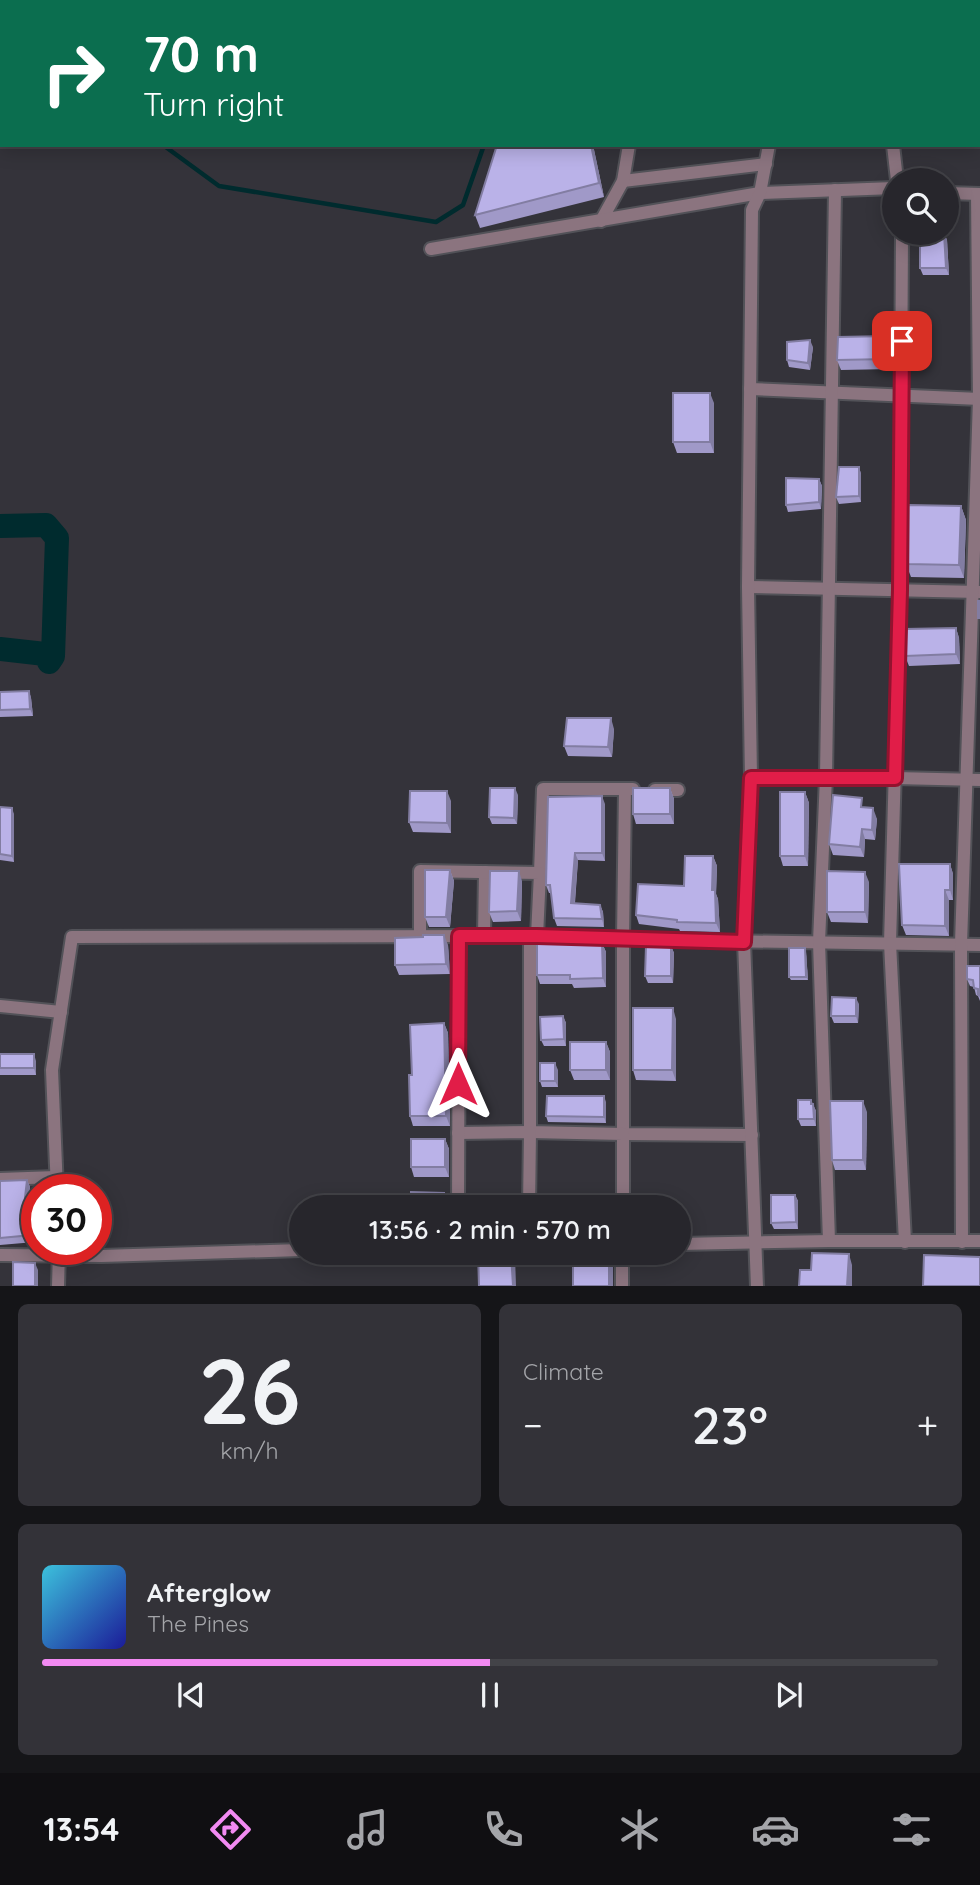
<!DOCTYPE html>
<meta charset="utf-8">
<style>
:root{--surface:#27262c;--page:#333238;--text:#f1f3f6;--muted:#a4a5a9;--line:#434348;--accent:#f28af2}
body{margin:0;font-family:Quicksand,sans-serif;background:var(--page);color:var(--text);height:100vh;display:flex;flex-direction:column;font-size:26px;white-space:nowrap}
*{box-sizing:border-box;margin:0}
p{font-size:23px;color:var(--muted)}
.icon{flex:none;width:38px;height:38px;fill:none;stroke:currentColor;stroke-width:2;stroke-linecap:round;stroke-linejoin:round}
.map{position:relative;height:1286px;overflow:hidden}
.panel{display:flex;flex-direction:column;gap:18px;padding:18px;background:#151518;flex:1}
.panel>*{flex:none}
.hud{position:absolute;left:0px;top:0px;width:980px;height:147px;box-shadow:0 4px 18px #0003,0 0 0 2px var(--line);background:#0b6e4f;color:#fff;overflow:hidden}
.tools{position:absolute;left:882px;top:168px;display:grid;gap:14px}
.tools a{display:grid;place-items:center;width:77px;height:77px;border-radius:50%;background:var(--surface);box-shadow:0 4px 18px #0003,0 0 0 2px var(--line);font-size:35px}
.speed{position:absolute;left:21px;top:1174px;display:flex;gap:14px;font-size:35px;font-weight:700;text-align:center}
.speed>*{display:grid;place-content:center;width:91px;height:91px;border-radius:50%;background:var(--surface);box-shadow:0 4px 18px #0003,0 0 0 2px var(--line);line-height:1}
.speed .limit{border:10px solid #d22;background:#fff;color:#111}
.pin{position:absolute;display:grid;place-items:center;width:60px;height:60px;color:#fff;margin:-30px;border-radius:14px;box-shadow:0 4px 10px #0006}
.me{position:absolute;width:77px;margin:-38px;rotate:0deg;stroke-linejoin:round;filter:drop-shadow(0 0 5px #0008)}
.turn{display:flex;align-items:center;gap:24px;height:147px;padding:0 28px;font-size:32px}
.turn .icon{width:91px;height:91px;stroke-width:2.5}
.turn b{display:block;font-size:49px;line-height:60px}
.big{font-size:52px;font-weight:600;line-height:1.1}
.panel .tile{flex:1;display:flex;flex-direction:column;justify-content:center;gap:10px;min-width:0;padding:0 24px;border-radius:10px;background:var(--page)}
.panel .dial{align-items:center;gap:0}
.dial b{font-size:91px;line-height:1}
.song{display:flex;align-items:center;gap:21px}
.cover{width:84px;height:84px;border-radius:10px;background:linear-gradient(135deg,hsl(190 70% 55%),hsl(240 70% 35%))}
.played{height:7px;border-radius:4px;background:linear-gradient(90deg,var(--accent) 50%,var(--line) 50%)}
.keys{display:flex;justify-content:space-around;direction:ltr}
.heat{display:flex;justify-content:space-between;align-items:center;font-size:38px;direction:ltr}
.panel .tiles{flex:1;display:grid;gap:18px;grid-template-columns:1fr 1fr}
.tile:last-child{grid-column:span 2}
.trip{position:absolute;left:289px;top:1195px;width:402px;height:70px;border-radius:35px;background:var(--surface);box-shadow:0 4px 18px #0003,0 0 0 2px var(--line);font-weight:600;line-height:70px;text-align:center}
.tabs{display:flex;height:112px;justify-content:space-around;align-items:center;background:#100f12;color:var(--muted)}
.tabs .icon{width:49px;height:49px}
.tabs .current{color:var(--accent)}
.tabs b{font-size:32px;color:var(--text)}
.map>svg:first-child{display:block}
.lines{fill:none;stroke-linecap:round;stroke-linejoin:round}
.stream{stroke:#002b2e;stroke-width:4.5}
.river{stroke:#002b2e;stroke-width:24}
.minor-casing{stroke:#525258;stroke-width:16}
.minor{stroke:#8b747f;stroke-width:12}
.wall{fill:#a099c8}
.shaded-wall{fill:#827da2}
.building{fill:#bab2e8;stroke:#827da2;stroke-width:2}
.route-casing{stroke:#92132f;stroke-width:18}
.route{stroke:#e11d48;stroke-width:12}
</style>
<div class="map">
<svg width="980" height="1287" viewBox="0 0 980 1287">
<rect width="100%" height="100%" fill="#34333a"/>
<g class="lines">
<g class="stream">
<polyline points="503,2 503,0"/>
<polyline points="0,33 2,35"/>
<polyline points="163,145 219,186 436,222 463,205 484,145"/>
</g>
<polyline class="river" points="0,526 46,525 57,538 53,656 49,662 45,654 0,649"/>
<defs>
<g id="minor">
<polyline points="879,0 879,2"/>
<polyline points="656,2 656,0"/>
<polyline points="795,2 795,0"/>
<polyline points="893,145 897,180"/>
<polyline points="623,181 766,164"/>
<polyline points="947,193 980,194"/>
<polyline points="601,221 623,181 629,145"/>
<polyline points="902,233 900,590 890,943 905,1242"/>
<polyline points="431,249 760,193 894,188"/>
<polyline points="750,389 980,399"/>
<polyline points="748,587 979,592"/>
<polyline points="751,778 895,778 980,780"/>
<polyline points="625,789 623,939 623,1134 752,1135"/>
<polyline points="655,790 678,790"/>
<polyline points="540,873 543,789 633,789"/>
<polyline points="484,936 485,872"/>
<polyline points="530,936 530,1132 623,1134 623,1208"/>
<polyline points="420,937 420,871 540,873 537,936"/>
<polyline points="0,1006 61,1012"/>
<polyline points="458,1133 530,1132 529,1208"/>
<polyline points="0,1179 56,1177"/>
<polyline points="57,1190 52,1070 72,937 537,936 722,941 980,945"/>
<polyline points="458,1208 459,936"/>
<polyline points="829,1241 819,942 826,777 835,190"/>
<polyline points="962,1242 961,944 979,399 977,194"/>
<polyline points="679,1244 829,1241 980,1241"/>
<polyline points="0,1255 101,1256 301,1250"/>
<polyline points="58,1287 59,1250"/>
<polyline points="622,1287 622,1253"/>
<polyline points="757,1287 744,941 751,778 748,587 752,210 760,193 769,145"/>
</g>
</defs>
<use href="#minor" class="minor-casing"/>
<use href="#minor" class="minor"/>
</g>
<g class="wall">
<polygon points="497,145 593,145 604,197 480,228 475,215"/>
<polygon points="944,233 947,240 949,275 923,275 920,268"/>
<polygon points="893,346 892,369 841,370 837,360"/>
<polygon points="813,347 810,370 789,367 787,360"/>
<polygon points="714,403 714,453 677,453 673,442"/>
<polygon points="859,467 861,474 861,502 839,504 836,497"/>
<polygon points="819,479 822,486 821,509 788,512 786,505"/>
<polygon points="961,506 966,520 964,578 911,577 906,564"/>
<polygon points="956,628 959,638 960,664 909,666 905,656"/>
<polygon points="29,691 31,698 33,716 0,717 0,692"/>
<polygon points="614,729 612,757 568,756 564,746"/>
<polygon points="670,788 674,799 674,824 636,824 633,814"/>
<polygon points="805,792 809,803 808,866 783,866 780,856"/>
<polygon points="518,795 517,824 492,824 489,817"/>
<polygon points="451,801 451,833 413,832 409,822"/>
<polygon points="605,804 605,861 578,860 575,903 600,905 603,912 604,927 557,926 554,918 551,893 549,893 546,885"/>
<polygon points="0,807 14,814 14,862 0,860"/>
<polygon points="865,808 877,819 875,840 865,839 864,857 833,855 829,844"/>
<polygon points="713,856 717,866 716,894 718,899 720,932 680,931 679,929 639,924 636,915 684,886"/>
<polygon points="950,864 953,874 953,900 949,900 949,936 906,935 902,925"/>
<polygon points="450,870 454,881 450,927 429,927 425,917"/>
<polygon points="522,881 521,921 493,922 489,912"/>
<polygon points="869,882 868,923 831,922 827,912"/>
<polygon points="423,937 448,945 450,974 399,975 395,965"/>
<polygon points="602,943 606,952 606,987 574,988 572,984 540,984 537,975 556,944"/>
<polygon points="671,946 674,953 673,983 648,983 645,976"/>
<polygon points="805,948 806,952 808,980 791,980 789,977"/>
<polygon points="980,966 980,1001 978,996 976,995 974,987 970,986 967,979"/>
<polygon points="859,1004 858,1023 834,1023 831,1016"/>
<polygon points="563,1016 566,1023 566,1046 544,1046 541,1040"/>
<polygon points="676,1019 676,1081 636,1080 633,1070"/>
<polygon points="444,1023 448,1033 450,1126 413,1126 410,1116"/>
<polygon points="606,1042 610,1052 610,1080 574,1080 570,1070"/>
<polygon points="0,1054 36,1061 36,1075 0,1075"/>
<polygon points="558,1070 558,1087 542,1087 540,1081"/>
<polygon points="811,1100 816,1111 816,1126 801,1126 798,1119"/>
<polygon points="606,1102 606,1123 548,1122 546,1116"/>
<polygon points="867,1112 866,1170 835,1170 832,1160"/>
<polygon points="445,1139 449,1149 449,1177 414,1177 411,1167"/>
<polygon points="27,1180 30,1187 28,1205 29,1205 32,1212 35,1242 0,1245 0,1181"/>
<polygon points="795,1195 798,1201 798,1229 774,1229 771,1223"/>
</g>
<g class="shaded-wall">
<polygon points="591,145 593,145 604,197 599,183"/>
<polygon points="944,233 947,240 949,275 946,268"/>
<polygon points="889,336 893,346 892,369 889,359"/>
<polygon points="810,340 813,347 810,370 808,363"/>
<polygon points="710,393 714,403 714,453 710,442"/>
<polygon points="859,467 861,474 861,502 859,496"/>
<polygon points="819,479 822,486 821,509 819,502"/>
<polygon points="961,506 966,520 964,578 959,565"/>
<polygon points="956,628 959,638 960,664 956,654"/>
<polygon points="29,691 31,698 33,716 30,709"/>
<polygon points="611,718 614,729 612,757 608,747"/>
<polygon points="515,788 518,795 517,824 514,818"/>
<polygon points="670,788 674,799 674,824 670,814"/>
<polygon points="447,791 451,801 451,833 447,823"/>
<polygon points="805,792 809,803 808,866 805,856"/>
<polygon points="602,796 605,804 605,861 602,853"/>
<polygon points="12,808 14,814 14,862 12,856"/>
<polygon points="873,808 877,819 875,840 872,830"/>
<polygon points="862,829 865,839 864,857 860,847"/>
<polygon points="575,853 578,860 574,911 571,903"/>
<polygon points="713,856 717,866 716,894 718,899 720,932 716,923 712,890"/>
<polygon points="950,864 953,874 953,900 950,890"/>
<polygon points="450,870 454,881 450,927 446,917"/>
<polygon points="519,871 522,881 521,921 517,911"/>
<polygon points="865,872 869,882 868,923 865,912"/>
<polygon points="945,890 949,900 949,936 945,926"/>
<polygon points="600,905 603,912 604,927 602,919"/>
<polygon points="444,935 448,945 450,974 446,964"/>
<polygon points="602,943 606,952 606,987 603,978"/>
<polygon points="671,946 674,953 673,983 671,976"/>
<polygon points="805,948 806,952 808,980 806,977"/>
<polygon points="856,998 859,1004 858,1023 856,1016"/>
<polygon points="673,1008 676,1019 676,1081 672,1070"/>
<polygon points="563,1016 566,1023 566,1046 564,1039"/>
<polygon points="444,1023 448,1033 450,1126 446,1116"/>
<polygon points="606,1042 610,1052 610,1080 606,1070"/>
<polygon points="34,1054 36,1061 36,1075 34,1068"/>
<polygon points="555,1063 558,1070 558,1087 555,1081"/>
<polygon points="604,1096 606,1102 606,1123 604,1117"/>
<polygon points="811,1100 816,1111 816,1126 814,1119"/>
<polygon points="863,1101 867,1112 866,1170 863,1160"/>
<polygon points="445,1139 449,1149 449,1177 445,1167"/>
<polygon points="27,1180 30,1187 27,1212 24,1206"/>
<polygon points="444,1193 448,1203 448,1208 444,1208"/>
<polygon points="795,1195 798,1201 798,1229 796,1222"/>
<polygon points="29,1205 32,1212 35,1242 32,1235"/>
<polygon points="511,1253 514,1253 515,1256 516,1286 513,1286"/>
<polygon points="609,1253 612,1253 613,1254 613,1286 609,1286"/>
<polygon points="849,1254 852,1265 852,1286 847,1286"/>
<polygon points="35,1263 38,1270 38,1286 35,1286"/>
</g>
<g class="building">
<polygon points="526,0 639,0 638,2 526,2"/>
<polygon points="497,145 591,145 599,183 475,215"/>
<polygon points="944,233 946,268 920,268 920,234"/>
<polygon points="889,336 889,359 837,360 838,337"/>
<polygon points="810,340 808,363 787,360 787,342"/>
<rect x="673" y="393" width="37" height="49"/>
<polygon points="839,467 859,467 859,496 836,497"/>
<polygon points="786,478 819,479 819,502 786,505"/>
<polygon points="908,505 961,506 959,565 906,564"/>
<rect x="978" y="601" width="2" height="17"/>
<polygon points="956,628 956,654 905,656 905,629"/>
<polygon points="29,691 30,709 0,710 0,692"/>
<polygon points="567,718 611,718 608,747 564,746"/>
<polygon points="490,788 515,788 514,818 489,817"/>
<rect x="633" y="788" width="37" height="26"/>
<polygon points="410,791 447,791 447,823 409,822"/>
<rect x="780" y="792" width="25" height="64"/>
<polygon points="833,795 862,798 861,807 873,808 872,830 862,829 860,847 829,844"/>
<polygon points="602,796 602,853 575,853 571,903 600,905 602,919 554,918 550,885 546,885 548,797"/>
<polygon points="0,807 12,808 12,856 0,854"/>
<polygon points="685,856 713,856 712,890 715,890 716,923 677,922 677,920 636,915 638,884 684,886"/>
<polygon points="899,864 950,864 950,890 945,890 945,926 902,925"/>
<polygon points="425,870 450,870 446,917 425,917"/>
<polygon points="490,871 519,871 517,911 489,912"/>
<polygon points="827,871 865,872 865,912 827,912"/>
<polygon points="423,935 444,935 446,964 395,965 395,938 423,937"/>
<polygon points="537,942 555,942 555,944 602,943 603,978 570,979 570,975 537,975"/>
<polygon points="646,946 671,946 671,976 645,976"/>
<polygon points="789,948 805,948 806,977 789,977"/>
<polygon points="967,966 980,966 980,996 978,995 978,989 974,988 973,980 967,979"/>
<polygon points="832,997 856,998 856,1016 831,1016"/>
<polygon points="633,1008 673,1008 672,1070 633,1070"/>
<polygon points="563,1016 564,1039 541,1040 540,1017"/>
<polygon points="444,1023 446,1116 410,1116 409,1075 412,1075 410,1025"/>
<rect x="570" y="1042" width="36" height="28"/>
<rect x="0" y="1054" width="34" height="14"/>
<rect x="540" y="1063" width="15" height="18"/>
<polygon points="547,1096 604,1096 604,1117 546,1116"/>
<polygon points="798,1100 811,1100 811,1104 813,1104 814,1119 798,1119"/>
<polygon points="830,1101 863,1101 863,1160 832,1160"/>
<rect x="411" y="1139" width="34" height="28"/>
<polygon points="27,1180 24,1206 29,1205 32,1235 0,1238 0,1181"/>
<polygon points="411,1192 444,1193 444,1208 411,1208"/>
<polygon points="771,1195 795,1195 796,1222 771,1223"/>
<polygon points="478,1253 511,1253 513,1286 479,1286"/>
<rect x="573" y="1253" width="36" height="33"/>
<polygon points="812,1253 849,1254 847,1286 799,1286 800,1270 811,1270"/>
<polygon points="924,1255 980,1257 980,1286 923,1286"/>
<polygon points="13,1262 35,1263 35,1286 13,1286"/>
</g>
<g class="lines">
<defs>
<polyline id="route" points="458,1084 459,936 537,936 744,942 751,778 895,778 900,590 902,341"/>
</defs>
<use href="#route" class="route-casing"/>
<use href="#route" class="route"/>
</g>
</svg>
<div class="tools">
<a><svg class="icon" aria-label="search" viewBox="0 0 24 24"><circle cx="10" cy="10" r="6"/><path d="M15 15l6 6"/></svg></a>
</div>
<div class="speed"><div class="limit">30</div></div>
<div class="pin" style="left:902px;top:341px;background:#d93025"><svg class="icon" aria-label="arrive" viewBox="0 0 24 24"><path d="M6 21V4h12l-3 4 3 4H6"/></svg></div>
<svg class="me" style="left:458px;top:1084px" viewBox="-20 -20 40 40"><path d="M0-17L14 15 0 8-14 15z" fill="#e11d48" stroke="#fff" stroke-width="4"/></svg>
<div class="trip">13:56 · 2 min · 570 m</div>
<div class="hud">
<div class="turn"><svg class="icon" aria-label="right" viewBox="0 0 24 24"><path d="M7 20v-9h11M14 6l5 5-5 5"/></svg><div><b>70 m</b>Turn right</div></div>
</div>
</div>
<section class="panel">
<div class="tiles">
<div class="tile dial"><b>26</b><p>km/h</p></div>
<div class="tile"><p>Climate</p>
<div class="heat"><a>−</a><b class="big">23°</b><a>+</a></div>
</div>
<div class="tile">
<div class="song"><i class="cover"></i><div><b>Afterglow</b><p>The Pines</p></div></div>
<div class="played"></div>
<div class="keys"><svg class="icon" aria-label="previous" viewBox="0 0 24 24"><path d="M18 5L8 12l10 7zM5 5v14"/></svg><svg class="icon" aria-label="pause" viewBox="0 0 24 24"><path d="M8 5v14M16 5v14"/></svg><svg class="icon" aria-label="next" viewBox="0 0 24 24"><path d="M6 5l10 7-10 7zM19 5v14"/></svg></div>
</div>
</div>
</section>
<nav class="tabs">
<b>13:54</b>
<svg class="icon current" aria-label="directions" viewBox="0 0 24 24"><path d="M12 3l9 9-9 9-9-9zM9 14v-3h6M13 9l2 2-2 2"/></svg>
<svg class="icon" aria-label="music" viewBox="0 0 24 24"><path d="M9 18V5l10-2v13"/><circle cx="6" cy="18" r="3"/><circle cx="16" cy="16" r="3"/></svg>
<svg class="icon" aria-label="phone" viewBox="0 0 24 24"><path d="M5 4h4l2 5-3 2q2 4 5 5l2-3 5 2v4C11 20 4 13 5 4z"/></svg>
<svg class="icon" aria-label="climate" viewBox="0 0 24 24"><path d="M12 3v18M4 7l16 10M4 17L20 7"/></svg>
<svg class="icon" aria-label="car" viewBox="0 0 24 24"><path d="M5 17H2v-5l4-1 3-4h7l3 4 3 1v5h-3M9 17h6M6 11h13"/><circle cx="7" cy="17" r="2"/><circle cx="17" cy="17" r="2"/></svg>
<svg class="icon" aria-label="filters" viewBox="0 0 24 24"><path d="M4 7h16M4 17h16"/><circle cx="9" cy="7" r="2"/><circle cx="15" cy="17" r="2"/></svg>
</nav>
